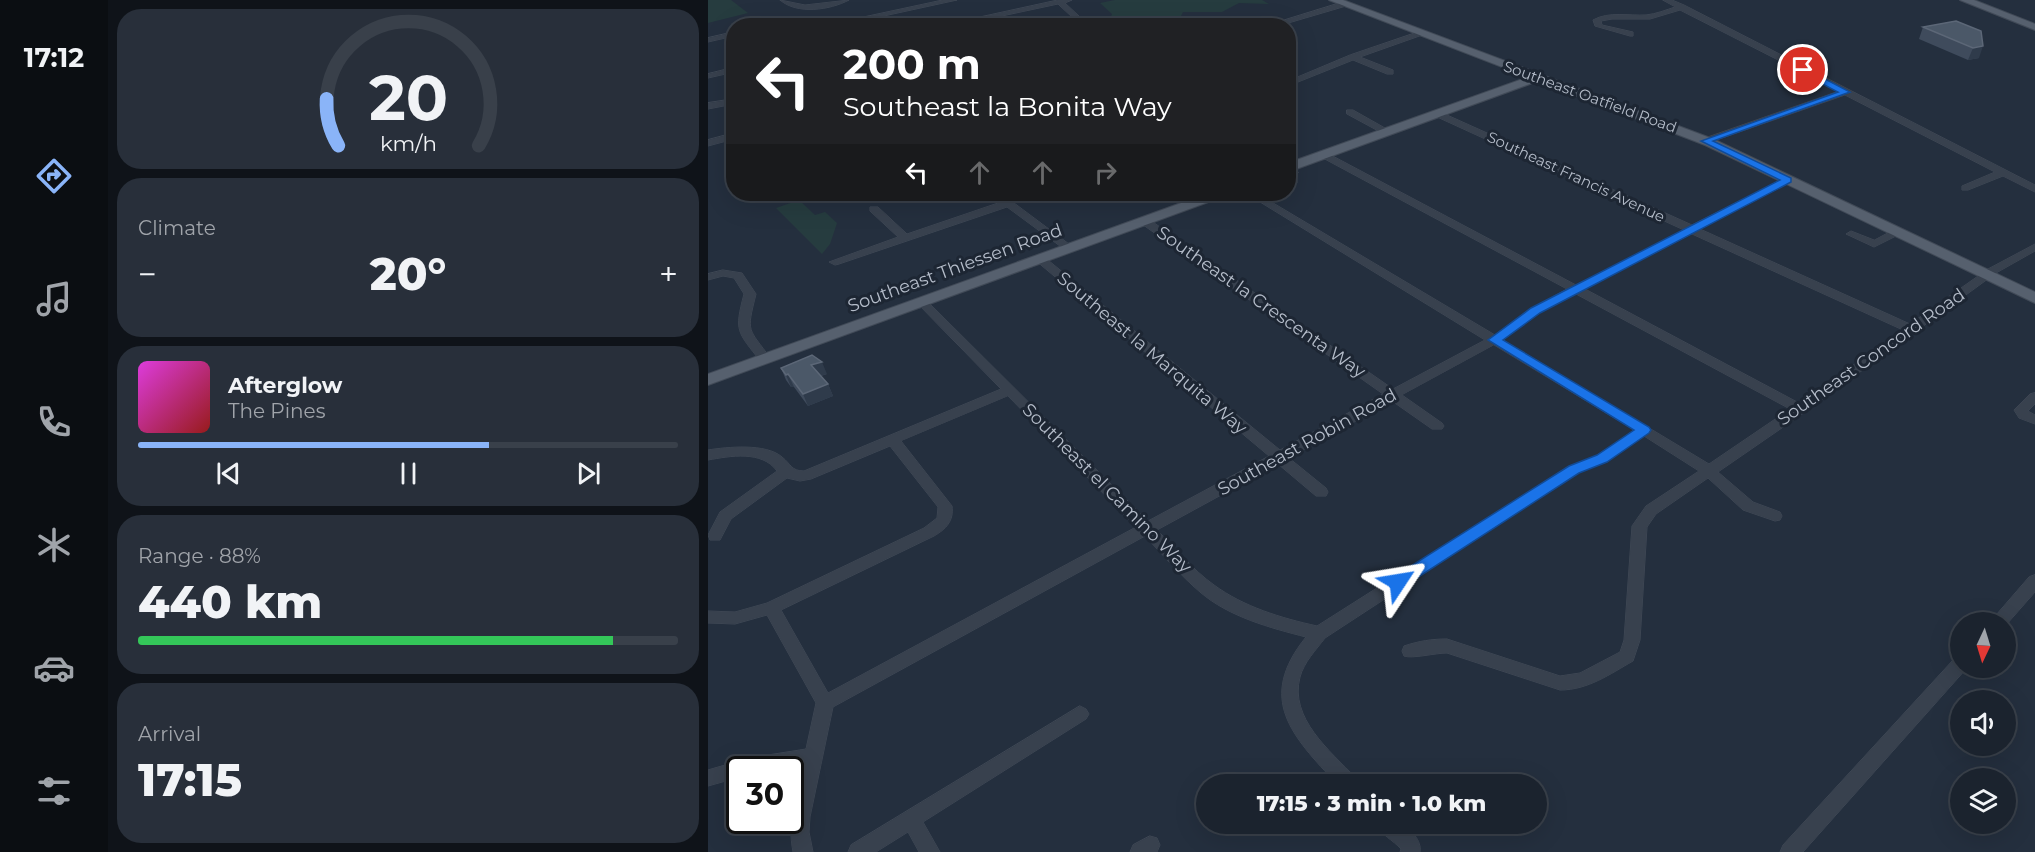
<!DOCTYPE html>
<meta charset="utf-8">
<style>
:root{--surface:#1b232e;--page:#282f3a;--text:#f1f3f6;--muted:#a0a4aa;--line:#39404a;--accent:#8ab4f8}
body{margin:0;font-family:Montserrat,sans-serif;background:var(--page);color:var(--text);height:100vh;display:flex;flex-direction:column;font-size:22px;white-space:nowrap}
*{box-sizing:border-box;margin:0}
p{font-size:20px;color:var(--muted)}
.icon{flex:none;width:33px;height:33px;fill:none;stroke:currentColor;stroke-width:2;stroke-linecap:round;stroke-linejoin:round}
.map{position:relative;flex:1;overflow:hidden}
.panel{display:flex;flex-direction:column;gap:9px;padding:9px;background:#0f1319;width:600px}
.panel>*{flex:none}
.top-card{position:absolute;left:18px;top:18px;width:570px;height:183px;border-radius:24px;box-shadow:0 6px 24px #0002,0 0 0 2px var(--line);background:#202124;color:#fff;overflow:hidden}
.needle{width:39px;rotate:184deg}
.tools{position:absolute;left:1242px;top:612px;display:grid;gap:12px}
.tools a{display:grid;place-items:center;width:66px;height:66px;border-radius:50%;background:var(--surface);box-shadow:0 6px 24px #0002,0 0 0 2px var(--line);font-size:30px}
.speed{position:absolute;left:18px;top:756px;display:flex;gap:12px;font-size:30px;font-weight:700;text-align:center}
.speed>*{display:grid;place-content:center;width:78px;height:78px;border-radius:50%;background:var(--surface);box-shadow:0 6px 24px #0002,0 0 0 2px var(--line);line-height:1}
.speed .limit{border:3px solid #111;border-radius:9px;background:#fff;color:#111}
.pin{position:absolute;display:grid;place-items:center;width:51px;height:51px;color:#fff;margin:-26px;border:3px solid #fff;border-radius:50%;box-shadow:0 2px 6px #0007}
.me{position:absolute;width:66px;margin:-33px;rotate:57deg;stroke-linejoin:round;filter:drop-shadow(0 0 4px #0008)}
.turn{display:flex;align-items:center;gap:21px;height:126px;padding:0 18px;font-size:27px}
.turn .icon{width:78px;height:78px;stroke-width:2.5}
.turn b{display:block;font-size:42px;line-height:51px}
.lanes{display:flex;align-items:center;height:57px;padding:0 18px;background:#0003;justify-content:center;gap:30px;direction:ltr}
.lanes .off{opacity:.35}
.big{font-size:45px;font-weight:800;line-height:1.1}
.panel .widget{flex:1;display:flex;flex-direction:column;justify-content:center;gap:9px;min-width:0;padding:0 21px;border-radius:24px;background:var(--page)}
.panel .dial{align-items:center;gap:0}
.dial svg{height:156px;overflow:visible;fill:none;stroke:var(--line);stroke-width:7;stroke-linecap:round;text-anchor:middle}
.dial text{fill:var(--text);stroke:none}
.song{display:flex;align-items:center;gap:18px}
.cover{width:72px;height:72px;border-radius:9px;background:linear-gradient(135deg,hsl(300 70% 55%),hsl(0 70% 35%))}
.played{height:6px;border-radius:3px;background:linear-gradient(90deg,var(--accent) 65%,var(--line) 65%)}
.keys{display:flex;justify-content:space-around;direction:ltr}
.heat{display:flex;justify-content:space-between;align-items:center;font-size:33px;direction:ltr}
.charge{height:9px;border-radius:4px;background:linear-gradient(90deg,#34c759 88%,var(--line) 0)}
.trip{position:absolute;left:488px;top:774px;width:351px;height:60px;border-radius:30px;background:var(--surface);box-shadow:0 6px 24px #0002,0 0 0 2px var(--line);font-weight:800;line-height:60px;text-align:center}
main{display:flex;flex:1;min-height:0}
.tabs{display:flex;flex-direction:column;width:108px;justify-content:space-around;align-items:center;background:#0b0e12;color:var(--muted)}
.tabs .icon{width:42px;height:42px}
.tabs .selected{color:var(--accent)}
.tabs b{font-size:27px;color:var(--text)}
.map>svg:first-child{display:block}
.green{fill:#263c3f}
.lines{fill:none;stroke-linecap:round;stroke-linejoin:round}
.minor-casing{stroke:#414a57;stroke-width:1}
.major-casing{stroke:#414a57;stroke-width:2}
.minor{fill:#38414e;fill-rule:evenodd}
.major{fill:#56606e;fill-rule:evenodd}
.wall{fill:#3f4b5c}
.shaded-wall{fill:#2f3b4b}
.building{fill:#4b5868;stroke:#5c6777;stroke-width:1.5}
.route{fill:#1a73e8;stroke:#114b97;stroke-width:1.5}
.labels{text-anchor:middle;stroke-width:6;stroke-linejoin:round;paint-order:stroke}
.far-street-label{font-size:15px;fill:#b4bcc9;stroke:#1d2633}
.street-label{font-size:18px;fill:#b4bcc9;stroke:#1d2633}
</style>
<main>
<nav class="tabs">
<b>17:12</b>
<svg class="icon selected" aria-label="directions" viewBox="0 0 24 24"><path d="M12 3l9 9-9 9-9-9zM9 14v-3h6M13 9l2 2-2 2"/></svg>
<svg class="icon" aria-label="music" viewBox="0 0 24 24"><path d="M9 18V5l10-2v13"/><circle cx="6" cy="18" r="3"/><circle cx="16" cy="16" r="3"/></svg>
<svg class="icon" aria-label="phone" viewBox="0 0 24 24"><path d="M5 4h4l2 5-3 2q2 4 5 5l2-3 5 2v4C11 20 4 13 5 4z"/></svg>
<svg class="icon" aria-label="climate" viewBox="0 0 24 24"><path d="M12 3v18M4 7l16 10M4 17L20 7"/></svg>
<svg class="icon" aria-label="car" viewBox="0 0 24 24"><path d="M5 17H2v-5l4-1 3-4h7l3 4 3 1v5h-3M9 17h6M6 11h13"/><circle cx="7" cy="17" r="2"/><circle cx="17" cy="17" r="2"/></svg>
<svg class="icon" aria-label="filters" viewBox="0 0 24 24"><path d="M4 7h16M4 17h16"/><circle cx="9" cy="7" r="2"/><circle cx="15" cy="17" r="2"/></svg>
</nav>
<section class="panel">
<div class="widget dial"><svg viewBox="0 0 100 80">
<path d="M14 69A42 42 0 1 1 86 69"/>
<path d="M14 69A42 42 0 0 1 8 45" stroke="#8ab4f8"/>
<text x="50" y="56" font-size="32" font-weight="700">20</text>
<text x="50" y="72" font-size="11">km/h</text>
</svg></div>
<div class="widget"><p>Climate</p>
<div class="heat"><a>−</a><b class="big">20°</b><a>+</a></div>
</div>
<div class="widget">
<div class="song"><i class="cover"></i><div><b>Afterglow</b><p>The Pines</p></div></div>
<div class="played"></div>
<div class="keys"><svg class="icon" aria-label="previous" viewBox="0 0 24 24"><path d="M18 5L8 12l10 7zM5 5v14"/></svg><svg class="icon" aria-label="pause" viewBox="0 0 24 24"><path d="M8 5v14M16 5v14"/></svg><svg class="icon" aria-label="next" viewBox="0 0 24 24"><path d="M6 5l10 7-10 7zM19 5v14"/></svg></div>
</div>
<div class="widget"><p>Range · 88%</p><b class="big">440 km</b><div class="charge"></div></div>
<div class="widget"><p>Arrival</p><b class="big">17:15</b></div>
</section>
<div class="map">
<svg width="1327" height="852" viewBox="0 0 1327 852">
<rect width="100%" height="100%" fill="#242f3e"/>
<g class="green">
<polygon points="0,0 23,0 40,13 0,23"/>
<polygon points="407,0 554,0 561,4 531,3 514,12 475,12 473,16 451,19 450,25 381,25 385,20 402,19 404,14 392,3"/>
<polygon points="91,200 107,215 117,212 129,223 122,244 114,254 68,208"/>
</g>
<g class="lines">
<defs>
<g id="minor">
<path d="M72,0l25,5 44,-5c-19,10 -52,15 -69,0z"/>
<polygon points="235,0 249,0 130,26 114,26"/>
<path d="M350,0h14l-7,3 15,14c-8,9 -16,9 -26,9l18,-9 -14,-13 -103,22h-16z"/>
<path d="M955,0h9l12,5 351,180v7l-32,-16 -35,14h-6v-4l33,-14 -150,-77 -137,48h-6v-4l137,-48 -159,-81 -30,9h-38l-11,2 1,4 31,7v4h-3l-35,-10 -2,-6c16,-9 36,-4 53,-5 10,-1 20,-5 29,-8z"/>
<polygon points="635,2 639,4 638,6 570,26 557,26"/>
<polygon points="26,32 26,36 0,42 0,38"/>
<polygon points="710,32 717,34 652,57 685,70 685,74 679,74 645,60 580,86 580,81 642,55"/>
<polygon points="23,68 26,68 26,74 22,73 0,78 0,74"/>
<polygon points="26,99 26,104 0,109 0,103"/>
<polygon points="639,110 645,110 684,132 676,134 639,114"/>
<path d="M730,111l254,114 93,-47h6v4l-91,47 210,95 78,-55 47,-25v7l-39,22 -191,139 -87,60 35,30 27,10 2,4 -2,4 -5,1 -32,-11 -35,-32 -52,36 -9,13 -7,113 -7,21c-23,13 -45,29 -73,29l-113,-37c-12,0 -35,6 -43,3l-2,-5 2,-5c15,-5 28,-7 43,-7l113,37 20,-3 40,-21 4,-12 8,-114 14,-20 53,-35 -55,-35 -37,26 -28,10 -254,166c-9,12 -21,24 -25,39 -11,41 30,74 56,101l2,6h-21c-45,-48 -81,-85 -31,-147 -35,-9 -77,-20 -106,-45 -19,-16 -37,-37 -55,-56l-312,171 -23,110 -1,15 4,20h-20c-6,-32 2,-55 9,-86l-23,4h-39v7l-32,9v-16l41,-12 57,-9 10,-46 -49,-88 -32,9 -27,-1v-12l27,1 32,-9 157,-75 13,-10 1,-11 -48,-61 -79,33 -11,2 -13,-3 -56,41 -11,21h-10l-2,-5 12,-23 57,-41c-15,-21 -47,-15 -69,-11v-10c19,-3 58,-7 74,7 9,7 9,14 22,14l197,-82 -84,-86 -2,-2 2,-2h8l223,222 121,-65 -234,-196v-4h8l237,194 103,-56 -244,-172v-4h8l246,171 92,-49 -238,-146h11l237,141 37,-27 35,-19 -246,-132v-4h6l249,132 108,-55 -249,-114v-4zM984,234l211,96 -104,73 -214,-114zM868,294l214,115 -81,55 -206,-124 37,-28zM786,345l140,85 -37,26 -28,10 -252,160c-36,-8 -73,-19 -103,-41 -21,-15 -39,-37 -57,-55l121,-66 38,32h10l2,-4 -2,-4 -37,-30 103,-57 40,28h10l2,-3 -2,-3 -40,-28zM300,396l128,131 -308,166 -47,-83 153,-74c12,-7 20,-15 18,-30l-51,-65z"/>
<polygon points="26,133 26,139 0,146 0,140"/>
<polygon points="283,194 294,194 365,247 360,250 356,249 299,207 131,264 127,265 121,262 190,237 162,211 162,207 170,207 199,234 293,202"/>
<polygon points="1188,229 1193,232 1192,234 1166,247 1138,234 1143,231 1166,240"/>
<path d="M15,270l19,3 14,21c-10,40 -8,33 15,65l-2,3h-8c-24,-31 -27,-30 -17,-68l-10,-16 -11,-2 -15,4v-6z"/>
<polygon points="1327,393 1327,404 1320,411 1327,415 1327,424 1311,418 1306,410 1322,394"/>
<polygon points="1327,575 1327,592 1298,625 1298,622 1282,622 1321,577"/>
<polygon points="1252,657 1252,668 1258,669 1095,852 1072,852 1075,845 1246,659"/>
<polygon points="372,706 378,709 381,714 378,719 215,822 232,852 211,852 200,832 168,852 140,852 143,845"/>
<path d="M668,824h26c9,5 20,17 18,28h-20l1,-3c-8,-9 -20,-14 -25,-25z"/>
<polygon points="442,836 449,838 452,845 449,852 422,852 425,845"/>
</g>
<g id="major">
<polygon points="621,0 635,0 1005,139 1327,292 1327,303 997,145 830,81 580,172 580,163 820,77"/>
<polygon points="1252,0 1266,0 1327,24 1327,30"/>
<polygon points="498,194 516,194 514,197 0,385 0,374"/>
</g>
</defs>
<use href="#minor" class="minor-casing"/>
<use href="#major" class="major-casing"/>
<use href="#minor" class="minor"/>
<use href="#major" class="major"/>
</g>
<g class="wall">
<polygon points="1248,21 1271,58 1260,60 1211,39 1215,27"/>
<polygon points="73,368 119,374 113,376 120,384 125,396 100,406 86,387 83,387 78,380"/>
</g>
<g class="shaded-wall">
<polygon points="1275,46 1271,58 1260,60 1265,48"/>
<polygon points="589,172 590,183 580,186 580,175"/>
<polygon points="114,362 119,374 108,377 103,365"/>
<polygon points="80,374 86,387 83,387 78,375"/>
<polygon points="120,384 125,396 100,406 95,394"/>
</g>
<g class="building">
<polygon points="1248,21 1273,31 1275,46 1265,48 1215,27"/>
<polygon points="580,167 589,172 580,175"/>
<polygon points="104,355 114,362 103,365 120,384 95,394 80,374 78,375 73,368"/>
</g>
<polygon class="route" points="1092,69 1098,69 1142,92 1005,141 1083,178 1083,182 832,313 795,340 941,427 943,430 941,433 899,462 871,473 695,587 684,587 682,582 684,578 861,466 889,455 926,430 780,340 823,308 1072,180 993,141 1130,92 1092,72"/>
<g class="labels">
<g class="far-street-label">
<text transform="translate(882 97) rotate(20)" y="5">Southeast Oatfield Road</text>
<text transform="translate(868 177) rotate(25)" y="5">Southeast Francis Avenue</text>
</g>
<g class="street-label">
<text transform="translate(247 268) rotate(-20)" y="6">Southeast Thiessen Road</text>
<text transform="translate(553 302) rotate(35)" y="6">Southeast la Crescenta Way</text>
<text transform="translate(444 353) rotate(40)" y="6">Southeast la Marquita Way</text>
<text transform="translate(1163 357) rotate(-35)" y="6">Southeast Concord Road</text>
<text transform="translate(599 442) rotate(-29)" y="6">Southeast Robin Road</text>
<text transform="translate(399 488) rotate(45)" y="6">Southeast el Camino Way</text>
</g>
</g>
</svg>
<div class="tools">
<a><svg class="needle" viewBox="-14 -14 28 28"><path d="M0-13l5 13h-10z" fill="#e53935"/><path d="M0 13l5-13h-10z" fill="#a0a4aa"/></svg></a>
<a><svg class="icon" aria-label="sound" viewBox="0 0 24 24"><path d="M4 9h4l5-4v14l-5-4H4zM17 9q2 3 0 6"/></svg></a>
<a><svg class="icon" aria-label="layers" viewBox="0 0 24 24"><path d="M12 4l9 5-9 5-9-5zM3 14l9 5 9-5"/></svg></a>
</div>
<div class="speed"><div class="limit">30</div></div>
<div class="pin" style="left:1095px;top:70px;background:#d93025"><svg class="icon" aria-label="arrive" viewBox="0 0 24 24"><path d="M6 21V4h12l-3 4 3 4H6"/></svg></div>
<svg class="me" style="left:690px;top:582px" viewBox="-20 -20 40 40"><path d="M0-17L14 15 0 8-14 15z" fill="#1a73e8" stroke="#fff" stroke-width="4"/></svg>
<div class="trip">17:15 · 3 min · 1.0 km</div>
<div class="top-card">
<div class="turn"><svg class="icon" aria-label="left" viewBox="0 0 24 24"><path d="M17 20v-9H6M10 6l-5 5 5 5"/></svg><div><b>200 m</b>Southeast la Bonita Way</div></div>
<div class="lanes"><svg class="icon" aria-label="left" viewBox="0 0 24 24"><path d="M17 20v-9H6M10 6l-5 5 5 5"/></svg><svg class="icon off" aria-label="ahead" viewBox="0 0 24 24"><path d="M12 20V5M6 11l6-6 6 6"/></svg><svg class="icon off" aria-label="ahead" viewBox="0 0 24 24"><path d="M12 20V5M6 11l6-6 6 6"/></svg><svg class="icon off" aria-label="right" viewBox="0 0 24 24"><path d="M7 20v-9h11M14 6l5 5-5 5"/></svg></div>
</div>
</div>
</main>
